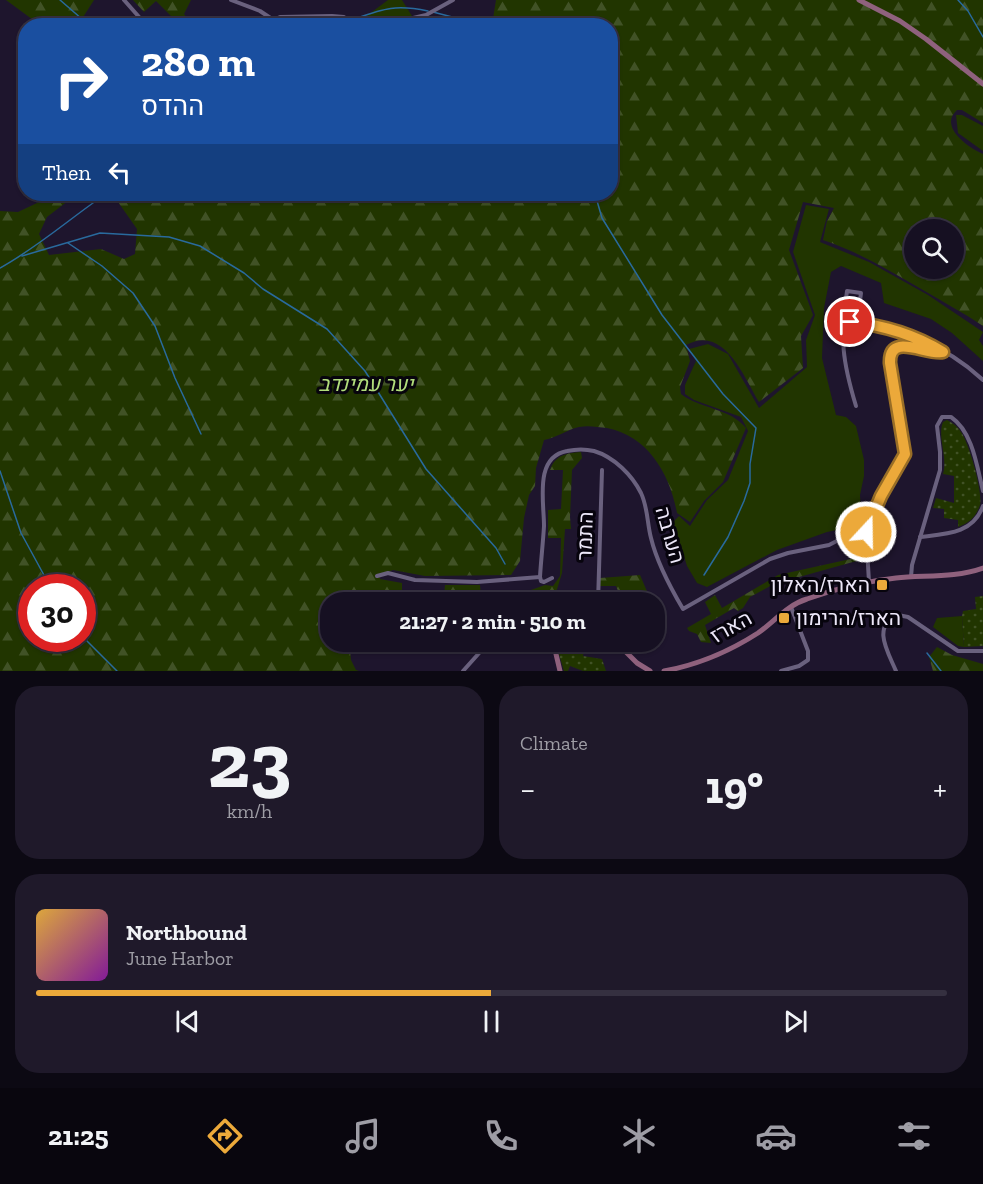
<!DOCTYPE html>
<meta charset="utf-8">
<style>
:root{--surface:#161022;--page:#1f192a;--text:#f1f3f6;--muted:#9e9da5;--line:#353040;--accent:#eca93a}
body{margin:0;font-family:"Zilla Slab",Heebo,serif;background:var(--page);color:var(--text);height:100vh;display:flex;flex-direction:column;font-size:22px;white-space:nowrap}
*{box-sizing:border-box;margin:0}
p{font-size:20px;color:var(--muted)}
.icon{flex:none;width:33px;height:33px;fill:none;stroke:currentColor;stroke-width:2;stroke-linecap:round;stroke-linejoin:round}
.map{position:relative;height:671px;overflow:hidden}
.details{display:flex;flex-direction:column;gap:15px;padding:15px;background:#0c0913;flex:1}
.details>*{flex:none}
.banner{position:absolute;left:18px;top:18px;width:600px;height:183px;border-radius:24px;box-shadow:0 2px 4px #0004,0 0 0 2px var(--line);background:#1a4fa0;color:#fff;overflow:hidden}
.controls{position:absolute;left:904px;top:219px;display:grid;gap:12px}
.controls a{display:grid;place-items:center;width:60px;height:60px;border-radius:50%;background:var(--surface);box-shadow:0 2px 4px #0004,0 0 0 2px var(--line);font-size:30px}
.speed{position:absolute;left:18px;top:574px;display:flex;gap:12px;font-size:30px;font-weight:700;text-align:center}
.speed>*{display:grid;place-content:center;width:78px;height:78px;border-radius:50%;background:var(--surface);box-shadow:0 2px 4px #0004,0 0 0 2px var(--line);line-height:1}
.speed .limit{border:9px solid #d22;background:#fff;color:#111}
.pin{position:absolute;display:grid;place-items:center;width:51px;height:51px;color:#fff;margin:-26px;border:3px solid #fff;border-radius:50%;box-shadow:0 2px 6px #0007}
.me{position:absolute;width:66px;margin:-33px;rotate:21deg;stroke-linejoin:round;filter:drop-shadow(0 0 4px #0008)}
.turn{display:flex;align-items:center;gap:21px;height:126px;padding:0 24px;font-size:27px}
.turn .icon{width:78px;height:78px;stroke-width:2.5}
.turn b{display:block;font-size:42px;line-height:51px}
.then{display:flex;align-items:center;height:57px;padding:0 24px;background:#0003;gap:12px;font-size:22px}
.big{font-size:45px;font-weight:700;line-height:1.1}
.details .card{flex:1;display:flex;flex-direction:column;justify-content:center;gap:9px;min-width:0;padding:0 21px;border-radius:24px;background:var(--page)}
.details .dial{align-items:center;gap:0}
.dial b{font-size:78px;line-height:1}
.song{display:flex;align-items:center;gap:18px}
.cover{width:72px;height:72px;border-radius:9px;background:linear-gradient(135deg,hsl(40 70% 55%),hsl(290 70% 35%))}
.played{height:6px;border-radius:3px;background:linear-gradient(90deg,var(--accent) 50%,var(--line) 50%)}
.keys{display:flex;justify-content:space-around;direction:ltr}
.heat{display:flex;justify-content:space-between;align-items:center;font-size:33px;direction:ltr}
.details .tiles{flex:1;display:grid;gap:15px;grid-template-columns:1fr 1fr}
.card:last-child{grid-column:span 2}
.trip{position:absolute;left:320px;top:592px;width:345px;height:60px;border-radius:24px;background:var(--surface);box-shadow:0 2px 4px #0004,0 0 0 2px var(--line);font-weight:700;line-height:60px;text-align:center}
.menu{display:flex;height:96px;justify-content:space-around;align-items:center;background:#09060e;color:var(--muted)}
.menu .icon{width:42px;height:42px}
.menu .on{color:var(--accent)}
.menu b{font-size:27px;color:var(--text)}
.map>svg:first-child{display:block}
.grass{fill:#213500}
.forest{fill:url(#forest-firs);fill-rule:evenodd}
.park{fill:url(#park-dots)}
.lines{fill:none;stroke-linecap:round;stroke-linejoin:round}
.stream{stroke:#296a9d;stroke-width:1.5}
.street{stroke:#6a617e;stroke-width:4}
.secondary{stroke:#8f617d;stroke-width:5}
.route-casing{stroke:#996e26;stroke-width:15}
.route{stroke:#eca93a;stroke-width:10}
.poi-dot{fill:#eca93a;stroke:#07040d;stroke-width:2}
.labels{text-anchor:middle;stroke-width:6;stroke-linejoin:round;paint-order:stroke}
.park-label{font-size:21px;font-style:italic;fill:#b1dd7b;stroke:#07040d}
.street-label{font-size:21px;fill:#ece7f8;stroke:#07040d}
.poi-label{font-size:21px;fill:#ece7f8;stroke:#07040d;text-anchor:end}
</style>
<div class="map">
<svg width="983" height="671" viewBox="0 0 983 671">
<defs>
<pattern id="forest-firs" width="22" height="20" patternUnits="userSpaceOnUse" patternTransform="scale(1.5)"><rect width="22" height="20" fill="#213500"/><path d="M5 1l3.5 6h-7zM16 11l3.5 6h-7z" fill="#415226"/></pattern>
<pattern id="park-dots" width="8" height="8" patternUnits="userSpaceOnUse" patternTransform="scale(1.5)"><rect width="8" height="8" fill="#213500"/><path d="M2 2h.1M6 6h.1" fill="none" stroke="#415226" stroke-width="1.8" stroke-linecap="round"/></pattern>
</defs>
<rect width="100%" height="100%" fill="#1e152d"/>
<g class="grass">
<polygon points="388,0 402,0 412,16 369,25 360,24 361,20"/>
<polygon points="956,115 962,115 983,126 983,151 958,133"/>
<polygon points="806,205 829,209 820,242 869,262 928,295 983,332 979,340 983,346 983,361 952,333 931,319 884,303 881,283 841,266 831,272 824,308 822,358 836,415 846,417 856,426 864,460 864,476 860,495 862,525 827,532 777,550 707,587 697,583 687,566 673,522 679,516 690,526 707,500 728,480 748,431 741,417 694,400 685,394 685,385 696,361 689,349 708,344 728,354 759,408 807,367 806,340 815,315 793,252"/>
<polygon points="962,616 964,647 958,646 933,627 937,618"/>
</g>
<g class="forest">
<polygon points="6,0 94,0 78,25 40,25"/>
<polygon points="133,0 191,0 184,14 190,22 187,25 176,21 156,1 144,12"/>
<path d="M496,0h487v123l-21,-13h-5c-19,17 12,38 26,44v172c-19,-13 -40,-24 -60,-36 -33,-19 -64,-38 -100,-50l4,-19 7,-13 -31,-6 -14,48 24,65 -12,21 2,32 -44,34c-15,-25 -35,-78 -73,-57l4,16 -10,26 1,7c19,15 49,14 65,34l-23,54 -19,19 -14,21 -13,-9c-7,-39 -29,-77 -70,-85 -9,-1 -19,-3 -28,-1 -13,3 -23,11 -35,13l-8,28 -1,18 -6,9 -5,23 -4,43 -9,14 -86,1 -32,-6 -14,5 1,4 22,4v8l-5,1 47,3 1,-10h35l1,10 33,1 31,-11 8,1 7,-10 1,-38h-13v-28l13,-1 2,-39h-13c5,-15 17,-17 31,-18l1,6 -10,12 -2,47 1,12h-6l-3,44 -8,26 -8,4h-180l5,-10 -9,10h-32v39h19l2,18 5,10 3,1h-359v-460l18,1 38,-18h21l-30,23 -8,17 10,21 52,-6 23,10 11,-5 2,-25 -19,-27 -2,-8h494v-168l-118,-1zM915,230h39v38h-39zM32,588h50v51h-50z"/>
<polygon points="862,534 864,558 860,560 774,584 750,597 743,608 738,611 734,608 705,625 711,643 701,642 697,634 689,631 687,628 711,614 705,602 715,595 722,608 778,575 855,558 857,549 855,535"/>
<polygon points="640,575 652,603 623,603 616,586 600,586 600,578"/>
<polygon points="937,647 952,655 983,664 983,671 933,671 929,657"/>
</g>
<g class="park">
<path d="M947,420c6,3 11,7 14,12 8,11 22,60 19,73 -4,12 -11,18 -22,22v-7l-14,-2v-9l-11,-1 3,-10 18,5v-27l-11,-2c5,-17 -6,-37 0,-52z"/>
<polygon points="983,596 983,646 964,647 962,616 963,611 976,609 975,597"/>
<polygon points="572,643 585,646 583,656 602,659 606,671 583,671 570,666 568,671 564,671 558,651 569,654"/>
</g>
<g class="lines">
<g class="stream">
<polyline points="60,0 90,26"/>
<polyline points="958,0 968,11 983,37"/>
<polyline points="433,12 456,18 464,26"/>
<path d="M351,20c32,-11 43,-16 77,-9"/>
<polyline points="338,26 347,22"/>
<polyline points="595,194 602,218 662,315 723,394 756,428 750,464 750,483 744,501 728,537 704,575"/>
<polyline points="68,243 102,266 133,293 155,326 175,378 201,434"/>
<polyline points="22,256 100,233 169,237 200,246 244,273 263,289 327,329 365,371 426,469 496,548 505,564"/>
<path d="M0,268c35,-19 67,-47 100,-70"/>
<polyline points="0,471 21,533 51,588"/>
<polyline points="82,636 117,671"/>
<polyline points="927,653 941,671"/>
</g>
<g class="street">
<polyline points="124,0 147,26"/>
<polyline points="231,0 260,11 272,19"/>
<polyline points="259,26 280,17 332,16 344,17 356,26"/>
<polyline points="379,26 426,15 453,0"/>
<path d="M842,323c49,-2 106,24 141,57"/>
<path d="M856,406c-14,-46 -16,-68 -9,-115l14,2 -4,30"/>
<path d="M920,537c26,-3 53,-3 63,-31"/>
<polyline points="377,576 388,573 415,580 477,582 540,577"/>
<path d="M911,577l1,-12 28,-95v-18l-3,-26 5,-9h9c22,15 26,50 32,74"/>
<path d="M552,578l-8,4 -3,-1 -1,-4c1,-17 3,-34 4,-51 0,-25 -10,-69 23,-75 9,-2 19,-2 27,0 20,6 38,24 47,42 7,15 6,30 10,45 6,25 19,49 32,71l87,-50 18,-6 41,-8 27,-14 11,-1"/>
<path d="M869,582l-3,-50 15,-36 24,-42 -15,-98 5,-8c16,-6 32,8 48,4"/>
<polyline points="598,603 602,470"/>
<polyline points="370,642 373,647 379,650 396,642"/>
<polyline points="512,642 556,652"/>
<polyline points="463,671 489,642"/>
<polyline points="781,671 799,666 808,660 808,651 791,607"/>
<path d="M896,671c-8,-19 -25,-45 2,-56l10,2 50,34h25"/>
</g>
<g class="secondary">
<polyline points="859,0 900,21 926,39 983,84"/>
<polyline points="558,642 556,654 560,671"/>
<polyline points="616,642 637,663 650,671"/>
<path d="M664,671c33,-6 66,-20 94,-38 16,-11 29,-28 49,-34 28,-10 59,-18 89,-21 29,-3 59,0 87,-10"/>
</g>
</g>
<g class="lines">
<defs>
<path id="route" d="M850,322c33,3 65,13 93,30 -16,4 -54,-21 -53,11l15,91 -24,42 -15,36"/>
</defs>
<use href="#route" class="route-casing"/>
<use href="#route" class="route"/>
</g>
<g class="poi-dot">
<rect x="876" y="579" width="12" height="12" rx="3"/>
<rect x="778" y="612" width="12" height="12" rx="3"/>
</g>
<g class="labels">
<g class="park-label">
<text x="366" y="391">יער עמינדב</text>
</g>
<g class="street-label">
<text transform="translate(670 535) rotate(74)" y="7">הערבה</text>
<text transform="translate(585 536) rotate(-88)" y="7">התמר</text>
<text transform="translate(731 627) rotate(-29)" y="7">הארז</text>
</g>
<g class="poi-label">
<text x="870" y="592">הארז/האלון</text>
<text x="796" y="625" text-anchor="start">הארז/הרימון</text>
</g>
</g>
</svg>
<div class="controls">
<a><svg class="icon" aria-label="search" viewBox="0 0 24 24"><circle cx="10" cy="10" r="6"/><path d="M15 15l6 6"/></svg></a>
</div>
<div class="speed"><div class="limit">30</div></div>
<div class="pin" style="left:850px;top:322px;background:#d93025"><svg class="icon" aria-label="arrive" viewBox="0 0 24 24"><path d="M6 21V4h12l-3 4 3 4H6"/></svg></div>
<svg class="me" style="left:866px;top:532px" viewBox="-20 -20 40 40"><circle r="17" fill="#eca93a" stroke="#fff" stroke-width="3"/><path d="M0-11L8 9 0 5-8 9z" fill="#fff"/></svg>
<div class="trip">21:27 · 2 min · 510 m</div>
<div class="banner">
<div class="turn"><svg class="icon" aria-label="right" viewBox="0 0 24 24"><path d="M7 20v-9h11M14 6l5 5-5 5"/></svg><div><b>280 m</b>ההדס</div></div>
<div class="then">Then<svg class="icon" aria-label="left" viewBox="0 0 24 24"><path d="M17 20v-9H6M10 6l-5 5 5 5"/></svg></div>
</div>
</div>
<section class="details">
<div class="tiles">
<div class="card dial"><b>23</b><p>km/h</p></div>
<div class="card"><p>Climate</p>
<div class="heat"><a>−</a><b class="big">19°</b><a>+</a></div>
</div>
<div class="card">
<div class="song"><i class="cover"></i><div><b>Northbound</b><p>June Harbor</p></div></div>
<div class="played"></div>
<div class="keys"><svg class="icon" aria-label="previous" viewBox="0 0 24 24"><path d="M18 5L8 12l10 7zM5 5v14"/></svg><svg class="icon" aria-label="pause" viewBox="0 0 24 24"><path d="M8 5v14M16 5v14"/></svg><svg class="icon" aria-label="next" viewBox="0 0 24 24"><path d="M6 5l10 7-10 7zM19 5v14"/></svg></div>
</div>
</div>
</section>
<nav class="menu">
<b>21:25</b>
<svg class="icon on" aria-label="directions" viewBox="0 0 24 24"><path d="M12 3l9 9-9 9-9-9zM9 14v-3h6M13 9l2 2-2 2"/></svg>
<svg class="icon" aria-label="music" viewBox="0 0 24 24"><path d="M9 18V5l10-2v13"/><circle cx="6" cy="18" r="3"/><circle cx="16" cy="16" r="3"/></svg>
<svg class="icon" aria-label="phone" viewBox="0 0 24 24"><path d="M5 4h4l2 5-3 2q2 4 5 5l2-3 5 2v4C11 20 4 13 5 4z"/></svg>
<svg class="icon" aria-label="climate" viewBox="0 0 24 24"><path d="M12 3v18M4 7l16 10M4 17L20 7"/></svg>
<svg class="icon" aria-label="car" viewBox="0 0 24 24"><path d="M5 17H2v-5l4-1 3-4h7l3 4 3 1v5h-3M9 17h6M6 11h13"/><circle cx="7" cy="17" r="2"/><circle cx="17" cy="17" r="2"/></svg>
<svg class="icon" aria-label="filters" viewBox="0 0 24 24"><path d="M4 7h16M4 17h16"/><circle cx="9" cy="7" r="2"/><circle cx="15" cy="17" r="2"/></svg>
</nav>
